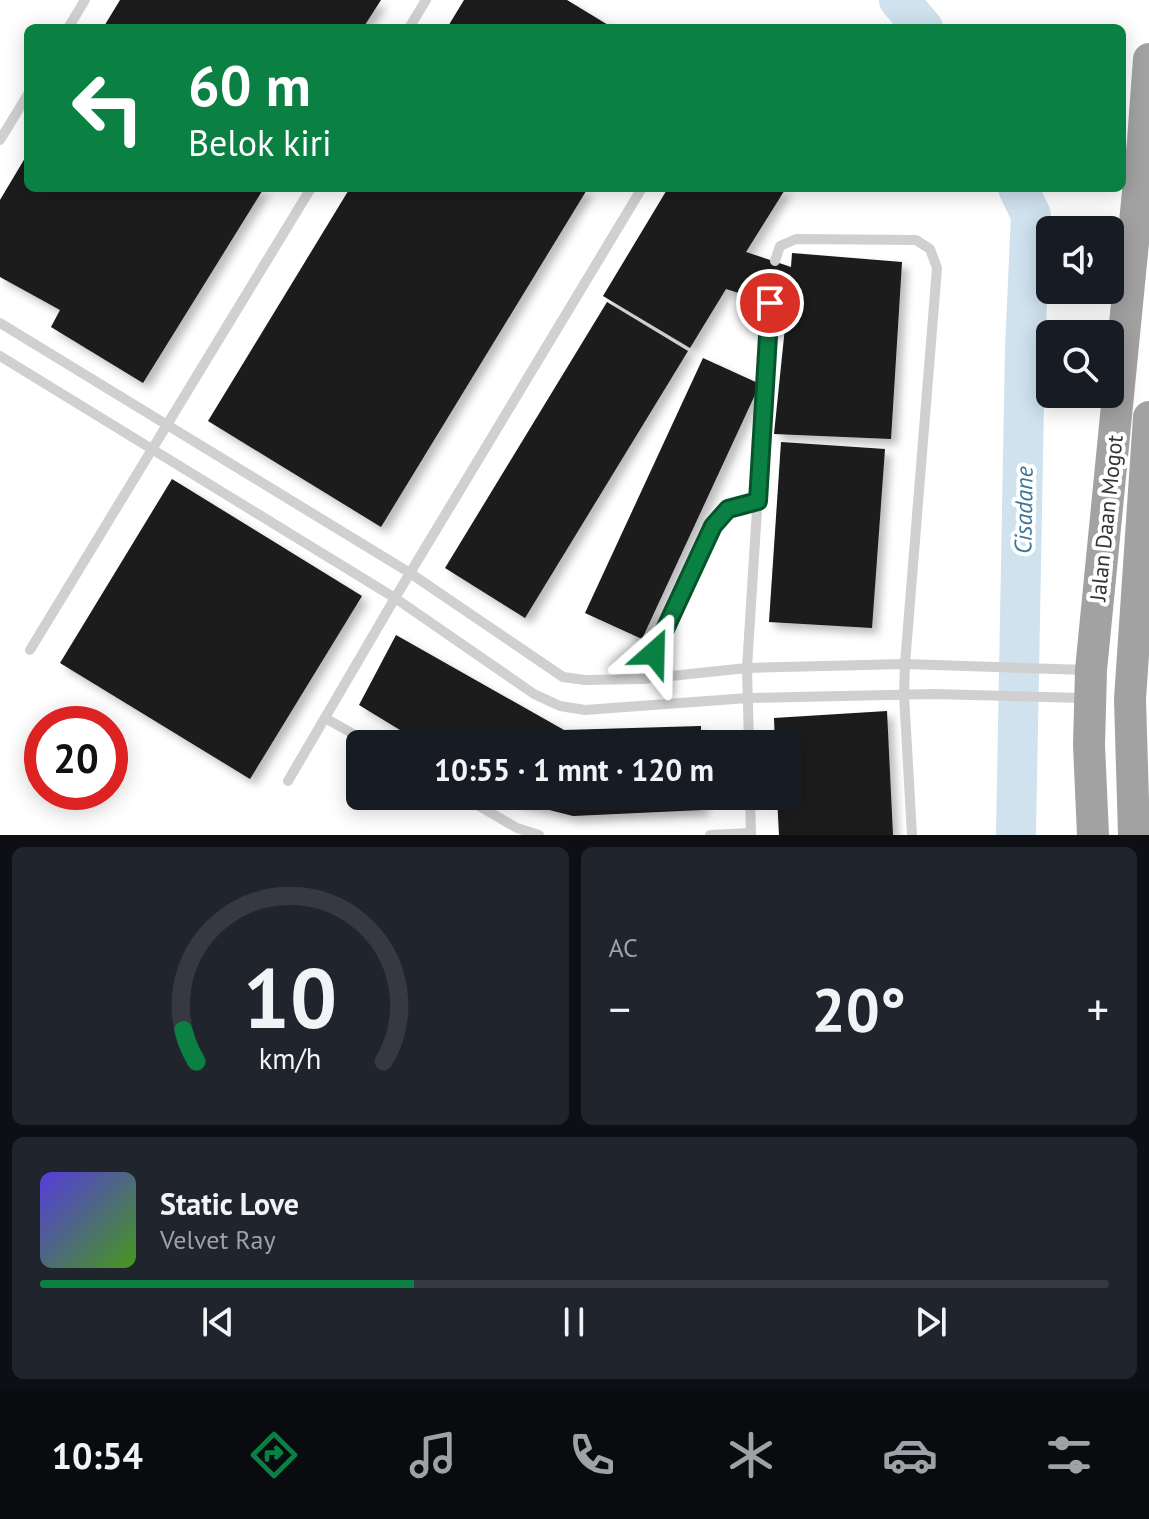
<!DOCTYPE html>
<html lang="id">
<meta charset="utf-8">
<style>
:root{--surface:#171b24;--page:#20242c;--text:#f1f3f6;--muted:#9ea1a6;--line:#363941;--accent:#0b8043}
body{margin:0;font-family:"PT Sans",sans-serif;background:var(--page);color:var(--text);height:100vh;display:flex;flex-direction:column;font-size:30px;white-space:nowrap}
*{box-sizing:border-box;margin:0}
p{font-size:26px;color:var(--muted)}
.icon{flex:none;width:44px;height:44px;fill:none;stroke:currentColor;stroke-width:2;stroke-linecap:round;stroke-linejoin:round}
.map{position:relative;height:835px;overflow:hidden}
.panel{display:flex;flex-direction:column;gap:12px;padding:12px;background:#0d0f14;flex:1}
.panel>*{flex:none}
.top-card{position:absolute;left:24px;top:24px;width:1102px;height:168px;border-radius:12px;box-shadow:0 4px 20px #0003;background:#0b8043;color:#fff;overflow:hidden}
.fabs{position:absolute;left:1036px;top:216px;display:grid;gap:16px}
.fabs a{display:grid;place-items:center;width:88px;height:88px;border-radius:12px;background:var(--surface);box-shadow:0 4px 20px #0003;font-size:40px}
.speed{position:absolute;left:24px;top:706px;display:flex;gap:16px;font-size:40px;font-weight:700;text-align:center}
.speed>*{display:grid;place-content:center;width:104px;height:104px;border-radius:50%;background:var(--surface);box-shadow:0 4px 20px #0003;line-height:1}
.speed .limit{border:12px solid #d22;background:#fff;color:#111}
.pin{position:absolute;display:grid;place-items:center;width:68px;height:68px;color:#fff;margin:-34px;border:4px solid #fff;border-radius:50%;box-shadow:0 2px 8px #0007}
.me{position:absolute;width:88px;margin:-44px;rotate:25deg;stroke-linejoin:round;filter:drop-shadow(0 0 6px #0008)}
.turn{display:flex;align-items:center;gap:28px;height:168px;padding:0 32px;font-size:36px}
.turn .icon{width:104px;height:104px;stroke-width:2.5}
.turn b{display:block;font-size:56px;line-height:68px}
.big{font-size:60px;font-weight:700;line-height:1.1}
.panel .widget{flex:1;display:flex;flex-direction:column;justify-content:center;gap:12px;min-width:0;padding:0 28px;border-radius:12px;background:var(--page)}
.panel .dial{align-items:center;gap:0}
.dial svg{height:208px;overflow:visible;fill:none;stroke:var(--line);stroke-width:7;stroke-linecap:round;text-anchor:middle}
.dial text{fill:var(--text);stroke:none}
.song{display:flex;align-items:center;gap:24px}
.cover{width:96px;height:96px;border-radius:12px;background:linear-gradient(135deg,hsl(250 70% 55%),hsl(100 70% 35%))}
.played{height:8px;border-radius:4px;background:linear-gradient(90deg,var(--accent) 35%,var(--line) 35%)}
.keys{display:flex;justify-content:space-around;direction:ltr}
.heat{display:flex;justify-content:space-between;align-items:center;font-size:44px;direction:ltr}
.panel .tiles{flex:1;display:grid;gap:12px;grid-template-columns:1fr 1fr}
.widget:last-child{grid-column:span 2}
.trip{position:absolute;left:346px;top:730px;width:456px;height:80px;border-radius:12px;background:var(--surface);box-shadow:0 4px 20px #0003;font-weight:700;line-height:80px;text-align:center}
.dock{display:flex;height:128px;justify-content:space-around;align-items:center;background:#090b0e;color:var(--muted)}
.dock .icon{width:56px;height:56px}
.dock .active{color:var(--accent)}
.dock b{font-size:36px;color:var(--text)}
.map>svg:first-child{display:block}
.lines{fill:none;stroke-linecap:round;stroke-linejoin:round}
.river{stroke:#cfe2ee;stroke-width:40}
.building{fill:#1a1a1a;filter:url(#shadow)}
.service{stroke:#d0d0d0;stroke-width:10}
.trunk{stroke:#a2a2a2;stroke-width:32}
.route-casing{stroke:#07532c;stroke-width:20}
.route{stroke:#0b8043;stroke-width:14}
.labels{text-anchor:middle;stroke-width:8;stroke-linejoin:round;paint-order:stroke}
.street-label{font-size:22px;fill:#333;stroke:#fff}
.water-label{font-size:24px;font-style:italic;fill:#3f7597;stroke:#fff}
</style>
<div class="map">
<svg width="1149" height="835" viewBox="0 0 1149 835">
<defs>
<filter id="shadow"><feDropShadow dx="6" dy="6" stdDeviation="4" flood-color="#0004"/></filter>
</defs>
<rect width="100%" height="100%" fill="#fff"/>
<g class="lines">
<g class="river">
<polyline points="899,0 923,28"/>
<polyline points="1016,835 1025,349 1031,215 1018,188"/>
</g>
</g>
<g class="building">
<polygon points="120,0 381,0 363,28 103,28"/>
<polygon points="464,0 567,0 613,28 447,28"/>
<polygon points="28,153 28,188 264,188 143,383 51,327 60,310 0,277 0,200"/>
<polygon points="350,188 588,188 381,527 208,421"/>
<polygon points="668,188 786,188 746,252 791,267 792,253 902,262 891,439 774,434 787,308 726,289 690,348 603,296"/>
<polygon points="607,302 688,351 525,618 445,568"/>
<polygon points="703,358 760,384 642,639 585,613"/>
<polygon points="781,442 885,449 872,628 769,622"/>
<polygon points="172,479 362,596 250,779 60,663"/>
<polygon points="396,635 564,730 701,726 701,744 423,744 359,705"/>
<polygon points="887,711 893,835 779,835 777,796 788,796 788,744 775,744 774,718"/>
<polygon points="508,796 702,796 702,810 573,816 518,802"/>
</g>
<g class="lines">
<g class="service">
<polyline points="68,28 85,0"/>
<polyline points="409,28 426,0"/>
<polyline points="0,140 28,94"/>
<polyline points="775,261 780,246 796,239 916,240 930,249 937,268 905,664 904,695 912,835"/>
<polyline points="0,323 410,573 563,677 585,680 642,679 747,668 905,664 1087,670"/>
<polyline points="0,356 395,598 534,694 560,706 585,710 748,698 934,694 1084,698"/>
<polyline points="30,650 311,188"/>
<polyline points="642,679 713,526 728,509 758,501"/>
<polyline points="325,718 371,744"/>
<polyline points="749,744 747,668 770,303"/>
<polyline points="288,781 395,598 642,188"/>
<polyline points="462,796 517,828 539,835"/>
<polyline points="750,796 751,835"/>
<polyline points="710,835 750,833"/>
</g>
<g class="trunk">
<polyline points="1093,835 1089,745 1091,670 1143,141 1149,59"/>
<polyline points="1134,835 1130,699 1149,417"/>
</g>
</g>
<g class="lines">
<defs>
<polyline id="route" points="654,653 713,526 728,509 758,501 770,303"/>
</defs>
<use href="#route" class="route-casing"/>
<use href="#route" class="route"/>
</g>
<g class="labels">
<g class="street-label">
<text transform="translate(1106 518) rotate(-84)" y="8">Jalan Daan Mogot</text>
</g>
<g class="water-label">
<text transform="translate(1024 510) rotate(-89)" y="8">Cisadane</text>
</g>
</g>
</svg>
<div class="fabs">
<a><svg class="icon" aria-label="sound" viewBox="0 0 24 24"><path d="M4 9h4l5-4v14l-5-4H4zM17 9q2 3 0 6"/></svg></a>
<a><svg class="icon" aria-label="search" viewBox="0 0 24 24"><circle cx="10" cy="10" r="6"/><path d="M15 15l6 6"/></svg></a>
</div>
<div class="speed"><div class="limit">20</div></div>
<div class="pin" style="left:770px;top:303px;background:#d93025"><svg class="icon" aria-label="arrive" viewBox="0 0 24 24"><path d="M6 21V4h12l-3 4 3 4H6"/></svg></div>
<svg class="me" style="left:654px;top:653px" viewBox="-20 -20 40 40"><path d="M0-17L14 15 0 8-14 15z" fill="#0b8043" stroke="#fff" stroke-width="4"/></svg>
<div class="trip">10:55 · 1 mnt · 120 m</div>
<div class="top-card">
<div class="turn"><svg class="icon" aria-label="left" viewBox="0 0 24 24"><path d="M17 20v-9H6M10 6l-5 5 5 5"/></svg><div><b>60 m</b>Belok kiri</div></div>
</div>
</div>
<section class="panel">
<div class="tiles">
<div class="widget dial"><svg viewBox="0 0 100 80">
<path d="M14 69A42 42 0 1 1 86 69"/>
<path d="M14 69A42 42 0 0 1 9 57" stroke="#0b8043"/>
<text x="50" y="56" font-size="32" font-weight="700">10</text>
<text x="50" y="72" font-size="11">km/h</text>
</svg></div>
<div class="widget"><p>AC</p>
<div class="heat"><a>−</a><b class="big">20°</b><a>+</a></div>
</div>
<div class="widget">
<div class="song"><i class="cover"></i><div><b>Static Love</b><p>Velvet Ray</p></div></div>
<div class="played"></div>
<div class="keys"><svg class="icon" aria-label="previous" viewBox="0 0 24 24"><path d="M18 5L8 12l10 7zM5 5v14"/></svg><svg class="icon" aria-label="pause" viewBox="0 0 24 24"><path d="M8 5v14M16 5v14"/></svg><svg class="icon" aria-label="next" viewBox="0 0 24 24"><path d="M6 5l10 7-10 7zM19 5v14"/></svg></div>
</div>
</div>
</section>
<nav class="dock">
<b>10:54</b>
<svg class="icon active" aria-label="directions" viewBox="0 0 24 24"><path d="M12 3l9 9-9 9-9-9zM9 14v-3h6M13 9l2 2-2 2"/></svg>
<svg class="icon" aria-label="music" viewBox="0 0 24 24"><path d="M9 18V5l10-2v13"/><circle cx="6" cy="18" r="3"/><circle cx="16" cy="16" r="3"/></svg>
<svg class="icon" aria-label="phone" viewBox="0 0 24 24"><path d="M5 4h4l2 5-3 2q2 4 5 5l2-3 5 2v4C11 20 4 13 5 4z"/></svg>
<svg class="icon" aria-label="climate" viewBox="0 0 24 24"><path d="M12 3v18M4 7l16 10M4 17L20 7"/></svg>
<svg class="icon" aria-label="car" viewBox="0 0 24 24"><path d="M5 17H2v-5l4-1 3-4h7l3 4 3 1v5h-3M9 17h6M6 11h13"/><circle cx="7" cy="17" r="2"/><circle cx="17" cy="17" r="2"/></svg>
<svg class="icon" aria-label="filters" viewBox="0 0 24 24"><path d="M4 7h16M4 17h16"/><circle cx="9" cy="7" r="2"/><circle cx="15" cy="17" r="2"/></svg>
</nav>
